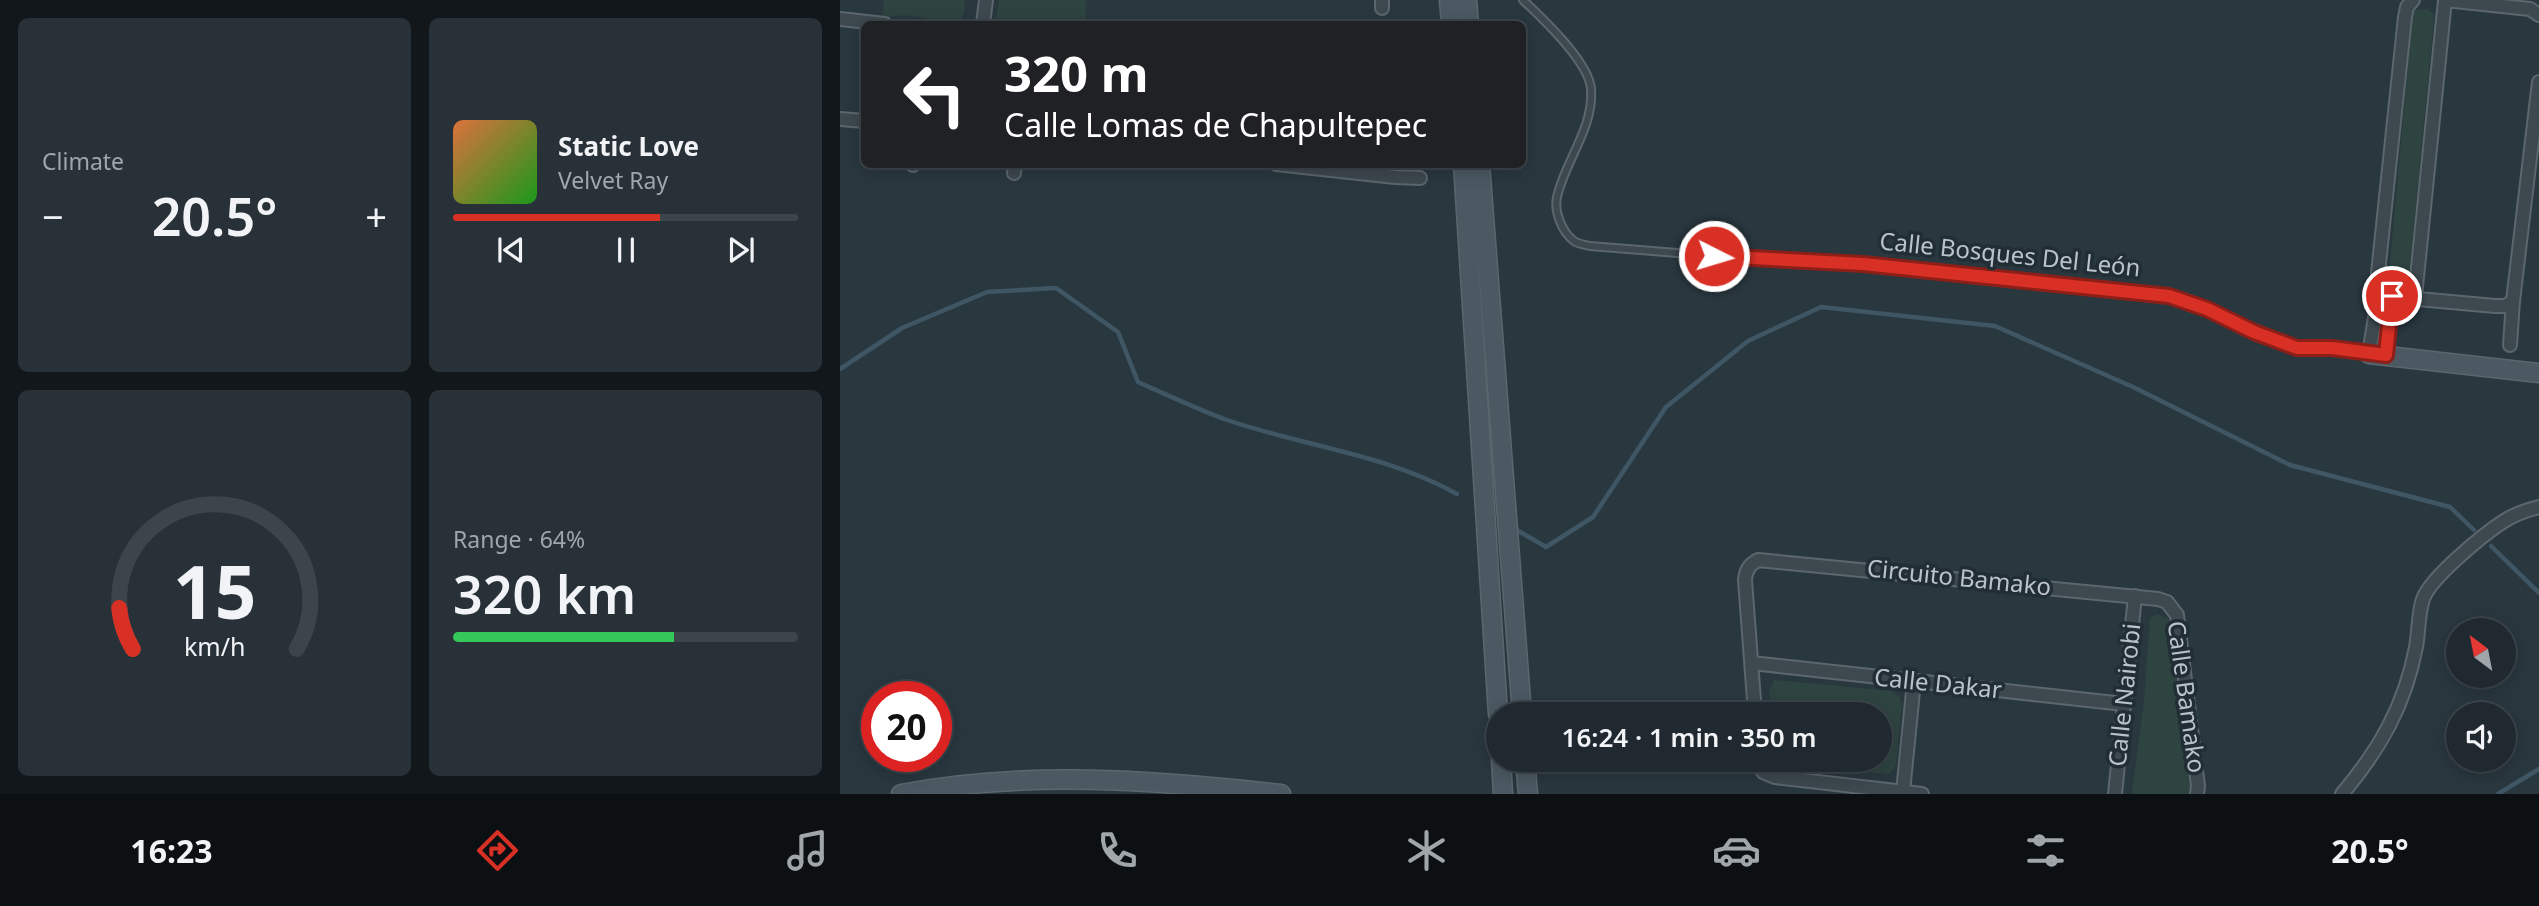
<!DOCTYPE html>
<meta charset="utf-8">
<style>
:root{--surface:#1f292f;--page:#273137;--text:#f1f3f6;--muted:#a1a6aa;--line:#3c454b;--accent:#d93025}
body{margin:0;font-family:"Noto Sans",sans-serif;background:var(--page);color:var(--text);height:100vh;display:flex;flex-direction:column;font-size:26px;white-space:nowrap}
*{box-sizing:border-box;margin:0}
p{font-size:23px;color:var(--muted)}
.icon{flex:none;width:38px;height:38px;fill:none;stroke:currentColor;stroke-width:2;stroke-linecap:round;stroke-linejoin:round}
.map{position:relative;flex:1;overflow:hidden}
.side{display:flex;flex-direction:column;gap:18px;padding:18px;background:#11171a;width:840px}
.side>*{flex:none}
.banner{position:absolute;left:21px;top:21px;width:665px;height:147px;border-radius:10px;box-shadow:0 4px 18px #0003,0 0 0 2px var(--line);background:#202124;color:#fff;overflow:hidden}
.needle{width:46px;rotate:328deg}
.buttons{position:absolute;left:1606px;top:618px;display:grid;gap:14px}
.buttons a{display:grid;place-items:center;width:70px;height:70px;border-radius:50%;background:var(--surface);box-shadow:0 4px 18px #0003,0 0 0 2px var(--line);font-size:35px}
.speed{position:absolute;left:21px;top:681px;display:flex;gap:14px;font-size:35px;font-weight:700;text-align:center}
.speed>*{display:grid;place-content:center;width:91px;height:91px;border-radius:50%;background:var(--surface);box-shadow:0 4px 18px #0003,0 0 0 2px var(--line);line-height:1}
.speed .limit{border:10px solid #d22;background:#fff;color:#111}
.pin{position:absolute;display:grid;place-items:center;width:60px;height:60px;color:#fff;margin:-30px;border:4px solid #fff;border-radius:50%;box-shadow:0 2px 7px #0007}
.me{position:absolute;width:77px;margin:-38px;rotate:95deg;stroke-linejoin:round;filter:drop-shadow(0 0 5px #0008)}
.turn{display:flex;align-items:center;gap:24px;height:147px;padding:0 28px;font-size:32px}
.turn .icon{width:91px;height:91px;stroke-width:2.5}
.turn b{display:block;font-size:49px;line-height:60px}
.big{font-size:52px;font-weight:600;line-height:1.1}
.side .tile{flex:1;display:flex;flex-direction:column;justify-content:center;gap:10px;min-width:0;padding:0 24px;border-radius:10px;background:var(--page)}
.side .dial{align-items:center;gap:0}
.dial svg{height:182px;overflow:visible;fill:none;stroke:var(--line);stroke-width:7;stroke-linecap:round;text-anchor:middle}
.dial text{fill:var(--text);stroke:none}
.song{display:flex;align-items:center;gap:21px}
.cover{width:84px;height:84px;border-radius:10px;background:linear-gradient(135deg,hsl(20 70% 55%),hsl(120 70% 35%))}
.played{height:7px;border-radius:4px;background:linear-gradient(90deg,var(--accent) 60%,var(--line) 60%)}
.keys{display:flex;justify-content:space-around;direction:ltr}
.heat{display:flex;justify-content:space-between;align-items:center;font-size:38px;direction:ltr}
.charge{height:10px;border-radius:5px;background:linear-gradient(90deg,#34c759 64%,var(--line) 0)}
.side .tiles{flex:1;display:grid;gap:18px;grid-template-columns:repeat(2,1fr)}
.trip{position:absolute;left:646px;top:702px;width:406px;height:70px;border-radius:35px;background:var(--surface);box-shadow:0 4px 18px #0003,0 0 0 2px var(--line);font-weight:600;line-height:70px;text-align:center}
.tab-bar{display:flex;height:112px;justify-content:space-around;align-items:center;background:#0c1013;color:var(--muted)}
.tab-bar .icon{width:49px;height:49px}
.tab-bar .selected{color:var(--accent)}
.tab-bar b{font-size:32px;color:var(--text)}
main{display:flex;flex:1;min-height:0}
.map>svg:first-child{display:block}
.park{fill:#2e4440}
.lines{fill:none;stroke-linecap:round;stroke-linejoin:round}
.stream{stroke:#3f5764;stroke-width:4.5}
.lane-casing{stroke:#5b666d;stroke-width:10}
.street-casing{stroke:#5b666d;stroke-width:16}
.secondary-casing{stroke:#5b666d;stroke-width:21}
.lane{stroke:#3d484f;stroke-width:6}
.street{stroke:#3d484f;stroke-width:12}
.secondary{stroke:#4b5962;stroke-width:18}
.route-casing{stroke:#8d1f18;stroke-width:18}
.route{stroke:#d93025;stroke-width:12}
.labels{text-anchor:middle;stroke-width:7;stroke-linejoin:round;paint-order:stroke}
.street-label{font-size:24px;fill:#bac3ca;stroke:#222e35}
</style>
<main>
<section class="side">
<div class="tiles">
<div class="tile"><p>Climate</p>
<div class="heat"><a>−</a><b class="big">20.5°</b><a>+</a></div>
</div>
<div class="tile">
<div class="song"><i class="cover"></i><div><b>Static Love</b><p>Velvet Ray</p></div></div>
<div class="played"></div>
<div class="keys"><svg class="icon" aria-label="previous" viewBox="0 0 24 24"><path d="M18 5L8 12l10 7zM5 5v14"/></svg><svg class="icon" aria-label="pause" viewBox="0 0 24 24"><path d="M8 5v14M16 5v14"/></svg><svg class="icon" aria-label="next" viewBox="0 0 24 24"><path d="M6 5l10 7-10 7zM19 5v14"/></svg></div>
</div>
<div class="tile dial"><svg viewBox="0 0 100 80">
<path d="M14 69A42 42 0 1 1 86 69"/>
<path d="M14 69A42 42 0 0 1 8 51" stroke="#d93025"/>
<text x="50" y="56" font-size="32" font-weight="700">15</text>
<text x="50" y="72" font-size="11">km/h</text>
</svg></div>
<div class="tile"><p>Range · 64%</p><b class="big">320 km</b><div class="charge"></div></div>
</div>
</section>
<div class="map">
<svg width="1699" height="794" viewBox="0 0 1699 794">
<rect width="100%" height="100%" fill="#29373f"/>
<g class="park">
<path d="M44,0h81l-1,13 -5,9c-28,2 -46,-13 -77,-3z"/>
<polygon points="159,0 246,0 245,24 159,24 156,19"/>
<polygon points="1588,9 1594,15 1593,29 1569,276 1566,280 1558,282 1550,279 1549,273 1572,20 1574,10"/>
<polygon points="1317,614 1329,619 1351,794 1294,794 1292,792 1304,701 1310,618"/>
<polygon points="934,680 1052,691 1059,696 1062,703 1056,764 1050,774 940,765 934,760 1040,760 1040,714 931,714 929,692"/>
</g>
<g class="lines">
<g class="stream">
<path d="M0,369l62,-41 85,-36 69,-4 62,44 20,50c29,13 59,27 89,38 76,26 159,34 230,74"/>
<polyline points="675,529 706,547 753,517 826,407 908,341 981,307 1155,326 1293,387 1450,465 1610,507 1634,530"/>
<polyline points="1651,546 1699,593"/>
<polyline points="1658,794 1699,769"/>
</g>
<defs>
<path id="lane" d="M683,0c20,19 66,62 68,89 3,39 -26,72 -34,108 -3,15 5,35 17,44 4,3 11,4 16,5l174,14 99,4 306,32 38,13 47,23 43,16h35l35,5"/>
<g id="street">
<polyline points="542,0 542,8"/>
<polyline points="1573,0 1567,7 1565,17 1538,273 1539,293 1545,296 1655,306 1665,306 1673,301"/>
<polyline points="0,19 45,24"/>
<polyline points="143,24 146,0"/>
<polyline points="0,119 24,121"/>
<polyline points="436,164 555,177 580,178"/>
<polyline points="73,165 73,164"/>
<polyline points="174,173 175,164"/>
<polyline points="1575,297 1605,0 1690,9 1699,15"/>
<polyline points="1670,345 1673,301 1699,82"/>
<polyline points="1529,354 1539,293"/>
<polyline points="1546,354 1552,296"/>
<polyline points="912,663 1284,704"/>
<path d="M915,714l-10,-134c1,-10 4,-15 13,-20l400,39 9,3 10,13 21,171 -1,8"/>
<polyline points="918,760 923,772 935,777 1082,794"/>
<polyline points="1063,792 1074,681"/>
<polyline points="1275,794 1295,596"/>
<path d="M1502,794c38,-45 63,-89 74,-147 3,-16 2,-33 7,-48 8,-22 61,-65 81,-78 11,-7 23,-11 35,-14"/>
</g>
<g id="secondary">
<polyline points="609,0 611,24"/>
<polyline points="627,0 629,24"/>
<polyline points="623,164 658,714"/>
<polyline points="640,164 682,714"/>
<polyline points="1529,354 1699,373"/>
<polyline points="661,760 663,794"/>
<polyline points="685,760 688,794"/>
<path d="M61,794c125,-24 254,-14 380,0"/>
</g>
</defs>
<use href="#lane" class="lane-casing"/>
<use href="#street" class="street-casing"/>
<use href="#secondary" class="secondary-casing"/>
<use href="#lane" class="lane"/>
<use href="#street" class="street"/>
<use href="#secondary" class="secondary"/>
</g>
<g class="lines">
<defs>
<polyline id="route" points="874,256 1023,264 1329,296 1367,309 1414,332 1457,348 1492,348 1546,355 1552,296"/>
</defs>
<use href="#route" class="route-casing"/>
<use href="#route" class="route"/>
</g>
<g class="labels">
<g class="street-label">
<text transform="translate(1170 255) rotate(6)" y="8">Calle Bosques Del León</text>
<text transform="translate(1119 578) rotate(6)" y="8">Circuito Bamako</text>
<text transform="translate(1098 684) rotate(6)" y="8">Calle Dakar</text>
<text transform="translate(1285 695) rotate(-84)" y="8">Calle Nairobi</text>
<text transform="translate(1346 697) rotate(82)" y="8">Calle Bamako</text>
</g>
</g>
</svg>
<div class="buttons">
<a><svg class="needle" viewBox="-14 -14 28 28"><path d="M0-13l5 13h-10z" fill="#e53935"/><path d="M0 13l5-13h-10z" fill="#a1a6aa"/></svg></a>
<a><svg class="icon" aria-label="sound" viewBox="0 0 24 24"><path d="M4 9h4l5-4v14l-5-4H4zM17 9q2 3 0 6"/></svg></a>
</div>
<div class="speed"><div class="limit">20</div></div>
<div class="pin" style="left:1552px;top:296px;background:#d93025"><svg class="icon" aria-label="arrive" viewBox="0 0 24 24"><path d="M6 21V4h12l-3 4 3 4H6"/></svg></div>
<svg class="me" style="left:874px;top:256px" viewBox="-20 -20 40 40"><circle r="17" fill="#d93025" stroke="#fff" stroke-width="3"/><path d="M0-11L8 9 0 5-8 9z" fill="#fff"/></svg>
<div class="trip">16:24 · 1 min · 350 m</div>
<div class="banner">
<div class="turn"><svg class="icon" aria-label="left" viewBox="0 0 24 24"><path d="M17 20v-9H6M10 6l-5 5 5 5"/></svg><div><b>320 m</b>Calle Lomas de Chapultepec</div></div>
</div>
</div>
</main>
<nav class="tab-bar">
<b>16:23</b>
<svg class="icon selected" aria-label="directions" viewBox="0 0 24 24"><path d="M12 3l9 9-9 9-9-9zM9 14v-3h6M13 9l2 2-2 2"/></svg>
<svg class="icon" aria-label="music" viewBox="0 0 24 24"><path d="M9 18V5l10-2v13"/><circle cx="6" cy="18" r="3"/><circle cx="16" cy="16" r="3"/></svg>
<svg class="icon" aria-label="phone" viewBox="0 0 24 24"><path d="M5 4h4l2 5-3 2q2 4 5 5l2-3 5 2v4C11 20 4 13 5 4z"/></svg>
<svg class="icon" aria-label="climate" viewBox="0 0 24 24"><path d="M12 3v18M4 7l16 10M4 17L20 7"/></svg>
<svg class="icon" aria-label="car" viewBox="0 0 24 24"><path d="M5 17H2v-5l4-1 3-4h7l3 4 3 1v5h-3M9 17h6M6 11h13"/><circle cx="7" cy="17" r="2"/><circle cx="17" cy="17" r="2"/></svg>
<svg class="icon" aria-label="filters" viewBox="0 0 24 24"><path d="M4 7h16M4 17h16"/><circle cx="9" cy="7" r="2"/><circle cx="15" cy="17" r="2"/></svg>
<b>20.5°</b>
</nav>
